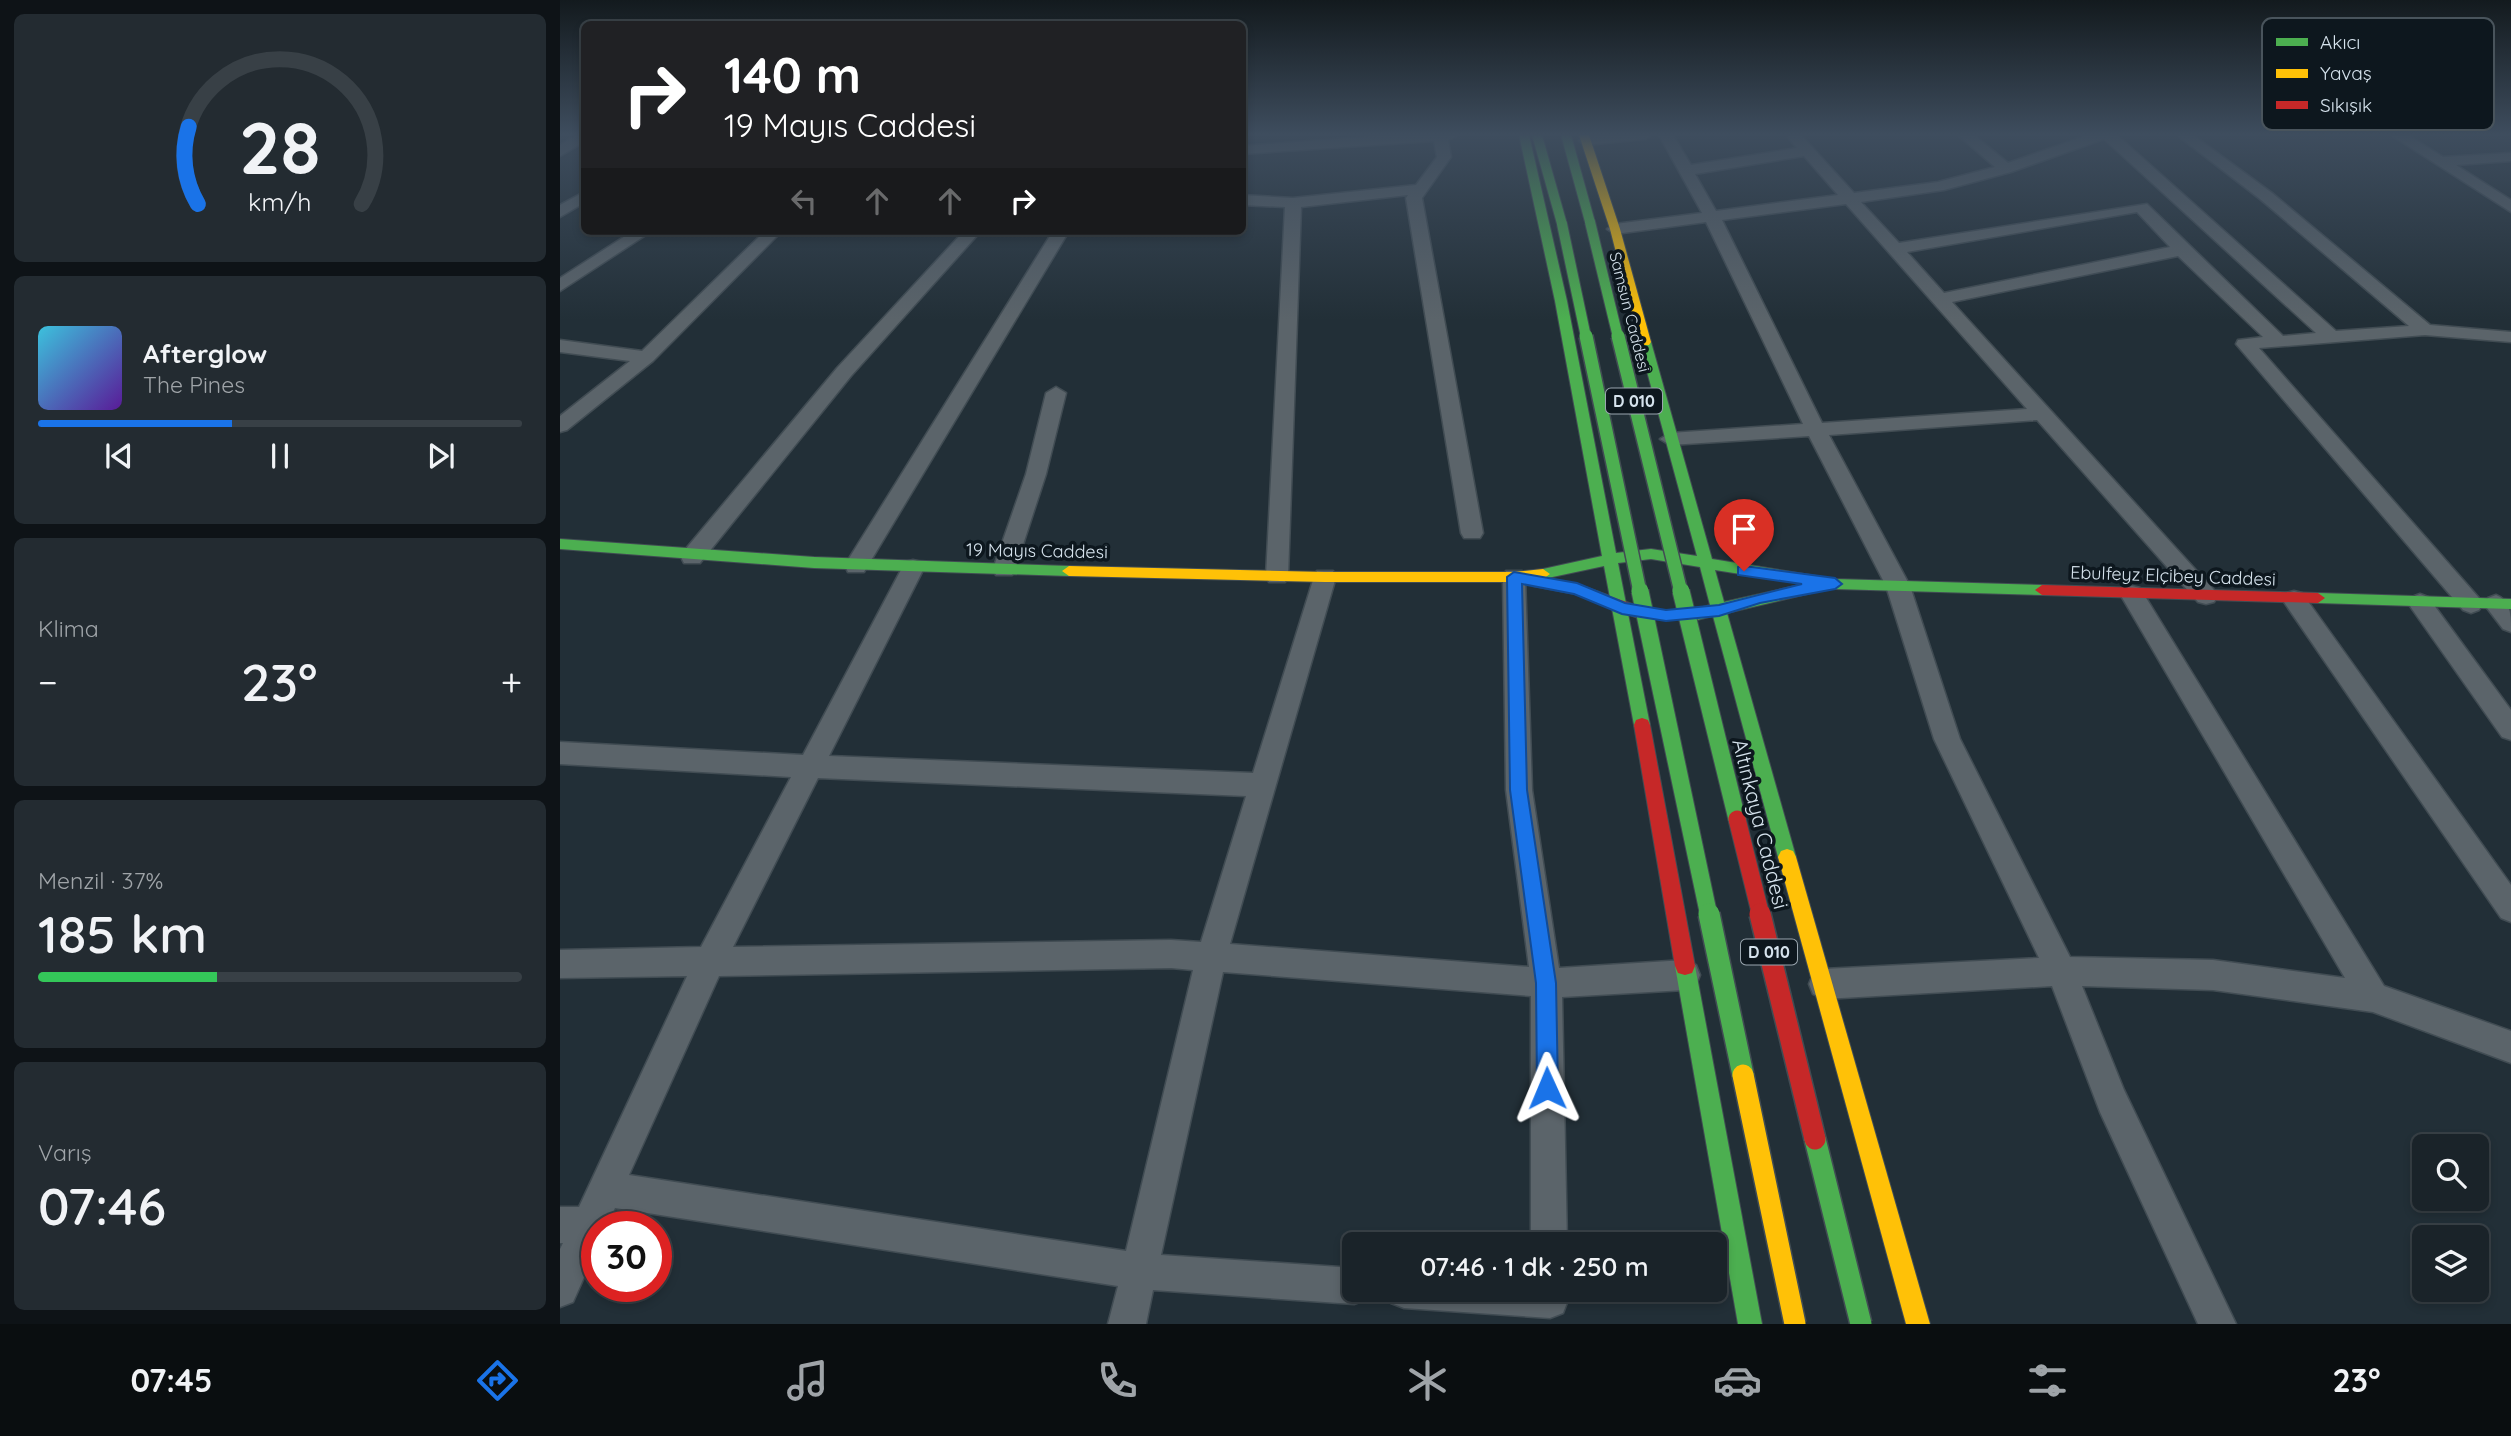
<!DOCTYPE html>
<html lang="tr">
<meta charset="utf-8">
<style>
:root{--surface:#1a2329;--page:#232b31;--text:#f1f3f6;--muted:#9fa4a8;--line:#384046;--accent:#1a73e8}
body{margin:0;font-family:Quicksand,sans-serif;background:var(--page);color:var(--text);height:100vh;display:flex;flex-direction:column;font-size:26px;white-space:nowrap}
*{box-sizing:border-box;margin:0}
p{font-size:23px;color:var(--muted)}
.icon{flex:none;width:38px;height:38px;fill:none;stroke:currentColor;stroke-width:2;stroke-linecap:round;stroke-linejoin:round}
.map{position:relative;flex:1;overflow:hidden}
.drawer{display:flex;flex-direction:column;gap:14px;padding:14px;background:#0e1317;width:560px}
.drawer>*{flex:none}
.top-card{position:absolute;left:21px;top:21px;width:665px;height:214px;border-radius:10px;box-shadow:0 4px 10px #0003,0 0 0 2px var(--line);background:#202124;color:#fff;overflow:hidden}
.buttons{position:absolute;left:1852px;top:1134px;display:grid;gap:14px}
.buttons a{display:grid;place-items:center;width:77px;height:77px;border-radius:10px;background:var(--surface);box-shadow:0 4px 10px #0003,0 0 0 2px var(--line);font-size:35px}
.speed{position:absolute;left:21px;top:1211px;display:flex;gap:14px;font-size:35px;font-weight:700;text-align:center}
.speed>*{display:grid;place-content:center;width:91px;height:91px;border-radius:50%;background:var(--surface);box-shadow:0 4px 10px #0003,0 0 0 2px var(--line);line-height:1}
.speed .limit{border:10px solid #d22;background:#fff;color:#111}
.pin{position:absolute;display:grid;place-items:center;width:60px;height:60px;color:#fff;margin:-72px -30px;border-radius:50% 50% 50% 0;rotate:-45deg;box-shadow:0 0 7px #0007}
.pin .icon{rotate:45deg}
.me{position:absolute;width:77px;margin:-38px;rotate:359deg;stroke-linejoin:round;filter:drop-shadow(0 0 5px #0008)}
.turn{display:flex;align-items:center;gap:24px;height:147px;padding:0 28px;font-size:32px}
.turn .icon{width:91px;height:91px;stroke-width:2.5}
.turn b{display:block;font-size:49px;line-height:60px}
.lanes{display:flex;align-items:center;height:66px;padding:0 28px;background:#0003;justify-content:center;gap:35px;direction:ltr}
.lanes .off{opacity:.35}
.big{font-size:52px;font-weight:600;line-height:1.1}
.drawer .tile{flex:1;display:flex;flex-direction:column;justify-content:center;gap:10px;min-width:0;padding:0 24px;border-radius:10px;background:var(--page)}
.drawer .dial{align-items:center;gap:0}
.dial svg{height:182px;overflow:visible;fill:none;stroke:var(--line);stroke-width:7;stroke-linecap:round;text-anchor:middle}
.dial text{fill:var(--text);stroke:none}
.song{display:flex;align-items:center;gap:21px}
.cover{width:84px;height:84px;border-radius:10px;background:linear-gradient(135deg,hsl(190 70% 55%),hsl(270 70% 35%))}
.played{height:7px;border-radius:4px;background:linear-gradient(90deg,var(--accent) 40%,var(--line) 40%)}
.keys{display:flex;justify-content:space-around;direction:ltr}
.heat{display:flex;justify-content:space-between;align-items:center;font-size:38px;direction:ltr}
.charge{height:10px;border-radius:5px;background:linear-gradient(90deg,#34c759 37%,var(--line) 0)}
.trip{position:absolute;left:782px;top:1232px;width:385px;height:70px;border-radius:10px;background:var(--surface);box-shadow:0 4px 10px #0003,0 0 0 2px var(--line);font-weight:600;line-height:70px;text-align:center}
.tab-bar{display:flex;height:112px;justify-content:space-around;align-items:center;background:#0a0e10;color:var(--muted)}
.tab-bar .icon{width:49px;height:49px}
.tab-bar .selected{color:var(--accent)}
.tab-bar b{font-size:32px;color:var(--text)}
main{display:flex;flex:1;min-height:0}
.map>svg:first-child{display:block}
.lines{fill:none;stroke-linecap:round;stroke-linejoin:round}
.street-casing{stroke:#414c53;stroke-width:3}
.fast-casing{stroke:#414c53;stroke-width:2}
.slow-casing{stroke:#414c53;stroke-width:2}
.jam-casing{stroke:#414c53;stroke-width:2}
.street{fill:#5b646a;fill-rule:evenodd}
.fast{fill:#4caf50;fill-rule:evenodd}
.slow{fill:#ffc107;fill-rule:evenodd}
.jam{fill:#c62828;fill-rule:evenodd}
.fast-bridge-far3-casing{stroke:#414c53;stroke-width:12;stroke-linecap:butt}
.fast-bridge-far2-casing{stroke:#414c53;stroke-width:16;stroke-linecap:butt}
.fast-bridge-far1-casing{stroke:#414c53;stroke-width:19;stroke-linecap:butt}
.fast-bridge-casing{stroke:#414c53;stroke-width:24;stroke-linecap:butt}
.slow-bridge-casing{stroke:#414c53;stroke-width:24;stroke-linecap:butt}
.jam-bridge-far1-casing{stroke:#414c53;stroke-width:19;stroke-linecap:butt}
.jam-bridge-casing{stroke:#414c53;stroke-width:24;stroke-linecap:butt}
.fast-bridge-far3{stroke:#4caf50;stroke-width:10}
.fast-bridge-far2{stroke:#4caf50;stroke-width:13}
.fast-bridge-far1{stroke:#4caf50;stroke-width:17}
.fast-bridge{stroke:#4caf50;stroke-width:21}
.slow-bridge{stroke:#ffc107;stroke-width:21}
.jam-bridge-far1{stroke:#c62828;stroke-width:17}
.jam-bridge{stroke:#c62828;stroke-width:21}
.route{fill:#1a73e8;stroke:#114b97;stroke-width:2}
.labels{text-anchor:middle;stroke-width:7;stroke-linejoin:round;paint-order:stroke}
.far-street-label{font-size:16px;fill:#d6e3ed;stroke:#0d171e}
.shield{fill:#0d171e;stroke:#9aa6af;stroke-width:2}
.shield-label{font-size:16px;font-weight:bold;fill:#d6e3ed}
.street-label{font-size:18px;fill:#d6e3ed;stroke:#0d171e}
.near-street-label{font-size:21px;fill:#d6e3ed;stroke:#0d171e}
.key{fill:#0d171e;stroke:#49545c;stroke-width:2}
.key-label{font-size:19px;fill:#d6e3ed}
</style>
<main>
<section class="drawer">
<div class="tile dial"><svg viewBox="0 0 100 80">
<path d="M14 69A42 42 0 1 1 86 69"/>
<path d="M14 69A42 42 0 0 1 10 35" stroke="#1a73e8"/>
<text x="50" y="56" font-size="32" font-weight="700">28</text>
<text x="50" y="72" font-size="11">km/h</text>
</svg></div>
<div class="tile">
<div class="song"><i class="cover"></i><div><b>Afterglow</b><p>The Pines</p></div></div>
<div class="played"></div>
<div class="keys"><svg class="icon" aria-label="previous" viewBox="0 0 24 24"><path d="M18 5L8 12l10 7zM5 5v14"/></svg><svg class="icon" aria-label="pause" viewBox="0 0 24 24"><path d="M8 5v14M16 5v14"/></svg><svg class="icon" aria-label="next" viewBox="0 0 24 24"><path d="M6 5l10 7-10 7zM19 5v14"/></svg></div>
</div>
<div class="tile"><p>Klima</p>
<div class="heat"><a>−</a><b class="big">23°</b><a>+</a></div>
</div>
<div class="tile"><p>Menzil · 37%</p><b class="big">185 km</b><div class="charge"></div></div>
<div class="tile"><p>Varış</p><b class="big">07:46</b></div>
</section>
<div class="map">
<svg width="1951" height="1324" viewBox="0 0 1951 1324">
<rect width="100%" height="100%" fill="#222f37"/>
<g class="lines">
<defs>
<g id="street">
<polygon points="16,135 24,135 24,142 0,156 0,145"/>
<polygon points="830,135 898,135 888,140 891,157 862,198 923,533 920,538 904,538 901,533 846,198 848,195 741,207 728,576 725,582 709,582 706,576 725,207 682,205 682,195 733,198 856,185 877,157 874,141 682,154 682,146"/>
<polygon points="1042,135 1092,135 1085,139 1026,145 1019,141 1021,138"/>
<path d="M1099,135h14l18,30 106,-17 -11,-13h15l53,58 84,-11 57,-15 -37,-32h16l34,28 80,-28h29l219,196 73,-5 -149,-127 -83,-64h16l79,58 158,132 81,7v10l-86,-7 -166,13 220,250 4,6 -4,6 -8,3 -8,-3 -227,-266 2,-4 25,-3 -85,-81 -226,46 262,288 4,6 -4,6 -8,2 -8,-2 -161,-182 -208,15 81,151 50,153 110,218 143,3 132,18 -225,-384 4,-6 8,-2 8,2 244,398 127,45v32l-138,-51 -160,-22 -131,-4 42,104 112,234h-38l-98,-212 -48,-126 -228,13 -11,-5 -4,-10 4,-10 11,-5 215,-11 -105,-219 -48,-153 -77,-150 -139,9 -10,-6 10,-6 133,-9 -97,-202 -91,12 -8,-5 8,-5 87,-11zM1544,139l212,194 -33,3 -136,-132 -248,39 -38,-41 83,-12 67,-18zM1244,156l34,39 -122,16 -21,-37zM1286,204l181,205 -205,14 -100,-203zM1577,212l33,35 -226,46 -37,-41z"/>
<polygon points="1831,135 1848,135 1883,157 1951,153 1951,161 1896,165 1951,200 1951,212"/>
<polygon points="24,192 24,203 0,217 0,205"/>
<polygon points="73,231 92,231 0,291 0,278"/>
<polygon points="205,231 222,231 93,361 7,430 0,432 0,416 70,361 0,352 0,340 82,351"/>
<polygon points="404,231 421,231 291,376 140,563 124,563 121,557 124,551 277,368"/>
<polygon points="493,231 509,231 304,572 288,572 285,566 288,560"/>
<polygon points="496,387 506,393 486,474 455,569 452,575 436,575 433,569 466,474 486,393"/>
<path d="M353,560l8,2 3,6 -95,188 424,17 61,-196 3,-6h16l3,6 -106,367 299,23 -23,-177 -3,-213 3,-6h16l3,6 7,213 27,178 126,-8 11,5 4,10 -4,10 -11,5 -123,7 5,247h-36v-248l-308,-24 -62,283 193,13v22h17l-4,9 -13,5 -201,-14 -7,34h-38l10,-38 -503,-78 -9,19h-9v21l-24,54 -13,5v-58l3,-6h-3v-36h19l108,-231 -127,2v-28l141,-3 90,-170 -231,-13v-22l243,13 99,-187 3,-6zM258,778l428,18 -45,146 -30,-2 -438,7zM611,968l22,2 -67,281 -497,-76 90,-199z"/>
<polygon points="1734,591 1742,593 1951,885 1951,922 1941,918 1726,605 1722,599 1726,593"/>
<polygon points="1860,594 1868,597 1951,710 1951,740 1942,737 1852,609 1848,603 1852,597"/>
<path d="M1936,595c15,6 15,20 15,37l-8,-3 -19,-25 4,-6z"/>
<polygon points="826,1290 1004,1290 1008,1300 1003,1313 990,1318 844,1308 831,1303"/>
</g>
<g id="fast">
<path d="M959,135h10l38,166 49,252 35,-4 46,7 -58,-214 6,-4 6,4 61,217 123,20 207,6 7,5 -7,5 -207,-6 -24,-4 2,4 -2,4 -84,20 69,244 -3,6 -6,2 -6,-2 -3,-6 -65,-241 -16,4 -8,-6 3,-4 18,-5 -10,-38 -49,-8 -33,4 32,162 -2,5h-12l-2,-5 -30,-159 -61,13 -7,-5 7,-5 59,-13 -47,-255zM1155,570l89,14 -80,18z"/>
<polygon points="972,135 982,135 1007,224 1006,226 997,224"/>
<polygon points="1001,135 1011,135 1035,222 1034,224 1025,222"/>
<polygon points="0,539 254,557 509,566 516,571 509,576 254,568 0,549"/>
<polygon points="1758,593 1951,599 1951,609 1758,603 1751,598"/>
<polygon points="1125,957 1132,959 1135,966 1202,1324 1178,1324 1115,966 1118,959"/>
</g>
<g id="slow">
<polygon points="1019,135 1029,135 1060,229 1091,342 1089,345 1081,345 1079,342 1050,229"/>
<polygon points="509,566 765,572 954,572 983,569 990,574 983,579 954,582 765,582 509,576 502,571"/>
<polygon points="1227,849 1233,851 1236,857 1370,1324 1346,1324 1218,857 1221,851"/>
</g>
<g id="jam">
<polygon points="978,577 1017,584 1083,608 1086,612 1078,618 1015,594 973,586 971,582 973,578"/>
<polygon points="1482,585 1758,593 1765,598 1758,603 1482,595 1475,590"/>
<polygon points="1082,718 1088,720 1090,725 1135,966 1132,973 1125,975 1118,973 1115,966 1074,725 1076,720"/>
</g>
</defs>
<use href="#street" class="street-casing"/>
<use href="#fast" class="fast-casing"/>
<use href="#slow" class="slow-casing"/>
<use href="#jam" class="jam-casing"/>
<use href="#street" class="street"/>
<use href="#fast" class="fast"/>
<use href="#slow" class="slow"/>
<use href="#jam" class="jam"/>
<defs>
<g id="fast-bridge-far3">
<polyline points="1030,222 1058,337"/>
<polyline points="1002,224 1026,337"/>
</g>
<g id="fast-bridge-far2">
<polyline points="1026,336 1080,592"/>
<polyline points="1058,336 1121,592"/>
</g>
<g id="fast-bridge-far1">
<polyline points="1080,591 1149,916"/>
<polyline points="1121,591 1177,819"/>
</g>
<g id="fast-bridge">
<polyline points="1149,914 1183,1075"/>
<polyline points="1255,1139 1301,1324"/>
</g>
<polyline id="slow-bridge" points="1183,1075 1235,1324"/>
<polyline id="jam-bridge-far1" points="1177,819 1201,916"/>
<polyline id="jam-bridge" points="1200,914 1255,1139"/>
</defs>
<use href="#fast-bridge-far3" class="fast-bridge-far3-casing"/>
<use href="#fast-bridge-far2" class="fast-bridge-far2-casing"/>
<use href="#fast-bridge-far1" class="fast-bridge-far1-casing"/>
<use href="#fast-bridge" class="fast-bridge-casing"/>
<use href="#slow-bridge" class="slow-bridge-casing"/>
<use href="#jam-bridge-far1" class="jam-bridge-far1-casing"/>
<use href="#jam-bridge" class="jam-bridge-casing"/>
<use href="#fast-bridge-far3" class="fast-bridge-far3"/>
<use href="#fast-bridge-far2" class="fast-bridge-far2"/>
<use href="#fast-bridge-far1" class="fast-bridge-far1"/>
<use href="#fast-bridge" class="fast-bridge"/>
<use href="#slow-bridge" class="slow-bridge"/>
<use href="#jam-bridge-far1" class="jam-bridge-far1"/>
<use href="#jam-bridge" class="jam-bridge"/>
</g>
<linearGradient id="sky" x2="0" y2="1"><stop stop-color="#131a1e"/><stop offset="0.42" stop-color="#3e4d5e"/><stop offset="1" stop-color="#3e4d5e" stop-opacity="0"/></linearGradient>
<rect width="1951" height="320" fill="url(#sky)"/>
<polygon class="route" points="1184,566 1275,578 1282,584 1275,589 1200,603 1159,616 1106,621 1062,614 1014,594 962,584 967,790 996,983 998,1088 995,1095 987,1098 980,1095 977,1088 976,983 950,790 947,577 954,572 1017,583 1065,603 1106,610 1159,605 1242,584 1178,575 1178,567"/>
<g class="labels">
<g class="far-street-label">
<text transform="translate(1070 312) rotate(76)" y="6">Samsun Caddesi</text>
</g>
<g class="shield">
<rect x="1046" y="388.5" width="56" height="25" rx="5"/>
<rect x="1181" y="939.5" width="56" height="25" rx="5"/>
</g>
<g class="shield-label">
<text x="1074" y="407">D 010</text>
<text x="1209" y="958">D 010</text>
</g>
<g class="street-label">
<text transform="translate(477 551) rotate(1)" y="6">19 Mayıs Caddesi</text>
<text transform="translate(1613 576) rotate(2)" y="6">Ebulfeyz Elçibey Caddesi</text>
</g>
<g class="near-street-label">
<text transform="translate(1200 824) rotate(76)" y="7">Altınkaya Caddesi</text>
</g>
</g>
<rect x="1702" y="18" width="232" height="112" rx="10" class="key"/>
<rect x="1716" y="38" width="32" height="8" fill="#4caf50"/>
<rect x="1716" y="69" width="32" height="9" fill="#ffc107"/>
<rect x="1716" y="101" width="32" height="8" fill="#c62828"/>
<g class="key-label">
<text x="1760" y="49">Akıcı</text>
<text x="1760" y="80">Yavaş</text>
<text x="1760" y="112">Sıkışık</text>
</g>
</svg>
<div class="buttons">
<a><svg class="icon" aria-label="search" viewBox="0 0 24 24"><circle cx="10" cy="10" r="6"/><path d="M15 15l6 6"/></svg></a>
<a><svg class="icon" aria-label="layers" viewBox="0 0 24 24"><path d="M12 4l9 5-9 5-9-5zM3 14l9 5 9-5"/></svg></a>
</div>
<div class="speed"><div class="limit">30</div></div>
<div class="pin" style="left:1184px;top:571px;background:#d93025"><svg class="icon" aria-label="arrive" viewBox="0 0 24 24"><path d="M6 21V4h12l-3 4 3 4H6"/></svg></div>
<svg class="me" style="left:987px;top:1088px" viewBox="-20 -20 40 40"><path d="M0-17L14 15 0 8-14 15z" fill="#1a73e8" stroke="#fff" stroke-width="4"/></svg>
<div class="trip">07:46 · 1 dk · 250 m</div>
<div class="top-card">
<div class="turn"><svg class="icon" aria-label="right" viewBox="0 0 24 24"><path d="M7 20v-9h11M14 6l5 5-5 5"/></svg><div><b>140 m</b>19 Mayıs Caddesi</div></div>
<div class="lanes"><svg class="icon off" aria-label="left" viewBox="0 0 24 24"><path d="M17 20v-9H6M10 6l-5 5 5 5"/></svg><svg class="icon off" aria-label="ahead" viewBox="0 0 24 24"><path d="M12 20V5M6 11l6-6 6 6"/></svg><svg class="icon off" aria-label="ahead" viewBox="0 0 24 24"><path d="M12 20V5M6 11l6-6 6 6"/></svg><svg class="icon" aria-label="right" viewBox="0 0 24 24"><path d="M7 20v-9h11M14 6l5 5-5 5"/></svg></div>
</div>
</div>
</main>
<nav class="tab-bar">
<b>07:45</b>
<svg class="icon selected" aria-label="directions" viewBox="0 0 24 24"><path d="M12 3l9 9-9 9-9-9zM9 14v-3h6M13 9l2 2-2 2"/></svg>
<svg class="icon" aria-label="music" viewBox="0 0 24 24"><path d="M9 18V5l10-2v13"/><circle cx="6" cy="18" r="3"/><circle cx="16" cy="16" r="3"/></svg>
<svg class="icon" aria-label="phone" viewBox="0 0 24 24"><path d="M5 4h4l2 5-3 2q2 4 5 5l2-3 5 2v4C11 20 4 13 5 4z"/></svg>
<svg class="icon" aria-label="climate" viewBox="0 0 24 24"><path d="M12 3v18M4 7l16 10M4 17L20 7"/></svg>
<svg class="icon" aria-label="car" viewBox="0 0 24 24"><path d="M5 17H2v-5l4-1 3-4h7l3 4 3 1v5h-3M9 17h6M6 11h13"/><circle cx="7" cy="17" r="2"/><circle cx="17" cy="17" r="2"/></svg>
<svg class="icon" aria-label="filters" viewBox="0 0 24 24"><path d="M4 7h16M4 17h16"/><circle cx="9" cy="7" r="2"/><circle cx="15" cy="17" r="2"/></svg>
<b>23°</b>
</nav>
